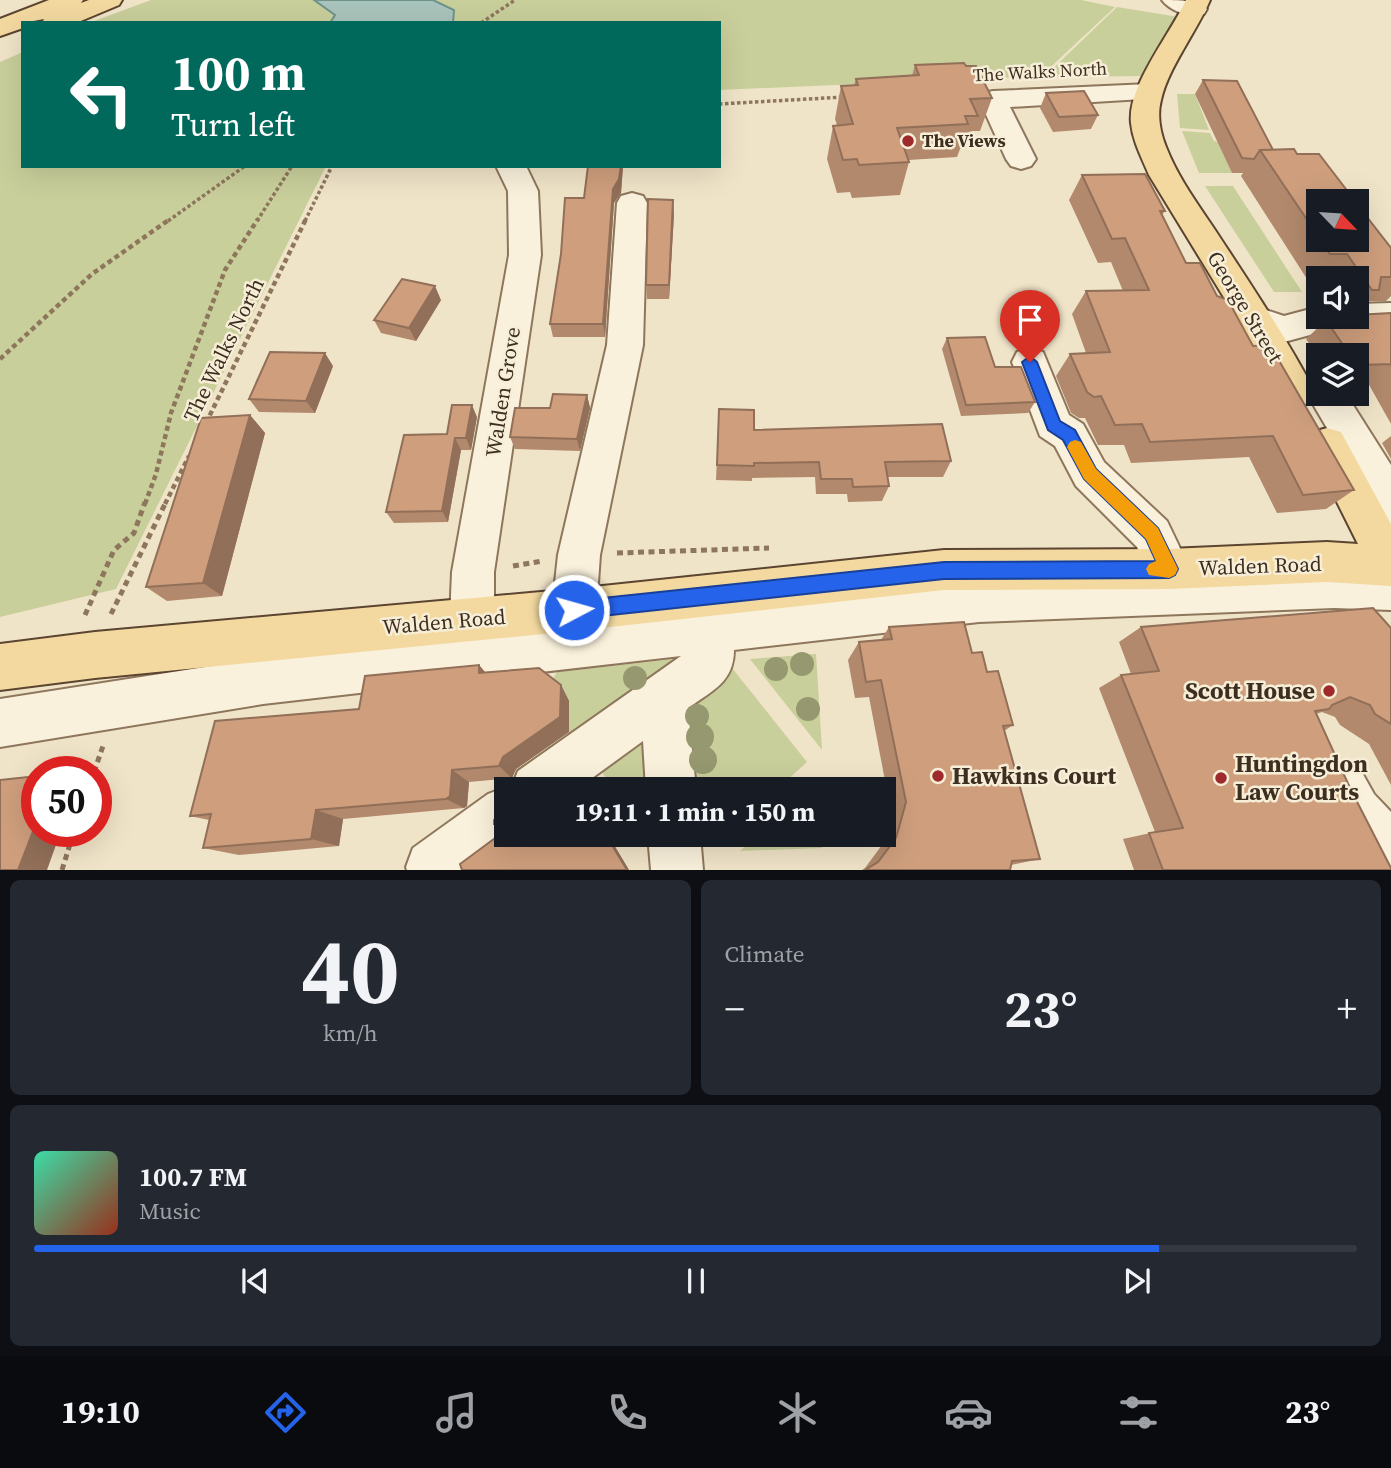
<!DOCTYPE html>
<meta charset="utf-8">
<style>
:root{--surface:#171b24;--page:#242831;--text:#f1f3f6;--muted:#9ea1a6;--line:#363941;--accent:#2563eb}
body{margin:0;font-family:"Source Serif 4",serif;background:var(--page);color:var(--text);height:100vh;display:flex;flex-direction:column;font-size:26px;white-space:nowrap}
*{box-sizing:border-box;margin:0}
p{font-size:23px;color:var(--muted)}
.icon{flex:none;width:38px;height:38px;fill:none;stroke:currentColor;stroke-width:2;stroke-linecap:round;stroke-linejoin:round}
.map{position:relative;height:870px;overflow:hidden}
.sheet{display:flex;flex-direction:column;gap:10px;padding:10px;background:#0d0f14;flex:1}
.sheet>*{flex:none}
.banner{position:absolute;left:21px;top:21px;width:700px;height:147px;border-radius:0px;box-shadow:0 7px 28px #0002;background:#00695c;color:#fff;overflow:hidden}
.needle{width:46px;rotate:115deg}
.controls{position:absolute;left:1306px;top:189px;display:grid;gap:14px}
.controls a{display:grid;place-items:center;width:63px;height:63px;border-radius:0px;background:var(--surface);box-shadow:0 7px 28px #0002;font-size:35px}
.speed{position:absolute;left:21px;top:756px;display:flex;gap:14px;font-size:35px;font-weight:700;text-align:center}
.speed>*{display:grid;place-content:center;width:91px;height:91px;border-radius:50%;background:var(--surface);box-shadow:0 7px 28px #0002;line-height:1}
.speed .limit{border:10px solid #d22;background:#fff;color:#111}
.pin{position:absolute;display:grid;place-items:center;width:60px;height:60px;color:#fff;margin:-72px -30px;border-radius:50% 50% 50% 0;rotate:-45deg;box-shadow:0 0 7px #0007}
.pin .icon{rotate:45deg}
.me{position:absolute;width:77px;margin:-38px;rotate:84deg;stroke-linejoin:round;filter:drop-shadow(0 0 5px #0008)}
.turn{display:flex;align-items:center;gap:24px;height:147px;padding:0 35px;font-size:32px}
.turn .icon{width:91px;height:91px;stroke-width:2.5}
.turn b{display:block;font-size:49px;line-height:60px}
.big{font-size:52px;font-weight:700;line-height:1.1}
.sheet .card{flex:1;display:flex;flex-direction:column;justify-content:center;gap:10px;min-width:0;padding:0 24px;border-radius:10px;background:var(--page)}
.sheet .dial{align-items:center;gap:0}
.dial b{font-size:91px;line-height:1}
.song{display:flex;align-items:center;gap:21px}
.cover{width:84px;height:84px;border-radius:10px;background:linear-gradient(135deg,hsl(160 70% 55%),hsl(10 70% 35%))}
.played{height:7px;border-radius:4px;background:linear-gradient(90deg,var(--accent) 85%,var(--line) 85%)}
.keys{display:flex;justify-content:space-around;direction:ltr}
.heat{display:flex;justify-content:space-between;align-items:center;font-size:38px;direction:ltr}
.sheet .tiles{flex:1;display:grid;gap:10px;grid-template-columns:1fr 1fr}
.card:last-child{grid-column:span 2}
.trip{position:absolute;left:494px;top:777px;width:402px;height:70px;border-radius:0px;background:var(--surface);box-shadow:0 7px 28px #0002;font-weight:700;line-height:70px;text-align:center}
.menu{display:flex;height:112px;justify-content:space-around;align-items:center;background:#090b0e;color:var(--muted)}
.menu .icon{width:49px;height:49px}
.menu .on{color:var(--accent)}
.menu b{font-size:32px;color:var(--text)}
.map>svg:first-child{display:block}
.green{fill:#c9cf9b}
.water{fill:#a9c4bc;stroke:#6f938a;stroke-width:2}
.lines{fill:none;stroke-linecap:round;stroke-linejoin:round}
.minor-casing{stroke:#8d765c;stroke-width:4}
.major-casing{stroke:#5b4430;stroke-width:4}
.path-far2{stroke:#8d765c;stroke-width:3.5;stroke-dasharray:3.5 2.5;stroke-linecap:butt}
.path-far1{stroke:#8d765c;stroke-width:4.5;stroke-dasharray:5 3.5;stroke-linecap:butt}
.path{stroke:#8d765c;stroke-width:5;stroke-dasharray:6 4.5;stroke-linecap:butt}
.minor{fill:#faf1dc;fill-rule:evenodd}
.major{fill:#f3d9a0;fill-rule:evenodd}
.tree{fill:#96986f}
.wall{fill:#b2896c}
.shaded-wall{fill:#916f58}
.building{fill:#cf9f7d;stroke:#916f58;stroke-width:2}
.route{fill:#2563eb;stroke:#184099;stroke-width:2}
.slow{fill:#f59e0b}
.poi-dot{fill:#9e2a2b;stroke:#f7eed8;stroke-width:2.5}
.labels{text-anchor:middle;stroke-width:5;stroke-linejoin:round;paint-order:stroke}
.far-street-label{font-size:18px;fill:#3d2e20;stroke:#f7eed8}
.far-poi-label{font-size:18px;font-weight:bold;fill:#3d2e20;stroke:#f7eed8;text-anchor:start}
.street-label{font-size:21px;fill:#3d2e20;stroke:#f7eed8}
.near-poi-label{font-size:24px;font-weight:bold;fill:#3d2e20;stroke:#f7eed8;text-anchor:start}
</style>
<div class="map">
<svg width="1391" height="870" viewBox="0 0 1391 870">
<rect width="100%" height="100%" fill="#f0e4c8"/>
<g class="green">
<polygon points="151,0 1081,0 1115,7 1041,76 719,90 719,23 89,23"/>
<polygon points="1117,7 1185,18 1147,76 1044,77"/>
<polygon points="23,52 23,166 326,166 116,589 0,617 0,62"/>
<polygon points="1177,94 1195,94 1209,130 1180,128"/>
<polygon points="1182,131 1210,133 1214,141 1218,142 1232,173 1199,173"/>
<polygon points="1205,186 1233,186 1302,292 1274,292"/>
<polygon points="816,654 822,750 750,659"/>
<polygon points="674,659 675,679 569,745 569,702 549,686 557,672"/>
<polygon points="732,668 807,762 777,789 691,789 681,702"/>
<polygon points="643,741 653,758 655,789 613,789 602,772"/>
<polygon points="760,835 830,835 822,848 740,851"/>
</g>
<polygon class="water" points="314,0 433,0 454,10 453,23 330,23 335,15"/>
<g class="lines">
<defs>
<g id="minor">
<path d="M1162,0c15,0 36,0 45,9l-3,5c-14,4 -34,-3 -42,-14z"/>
<polygon points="1149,84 1159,86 1163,92 1159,98 1010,107 1036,159 1031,166 1021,169 1011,166 1006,159 979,99 983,93 993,91"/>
<path d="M496,166h30l12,25 3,64 -47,317v47l-6,14 72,-7 -8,-16 6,-55 49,-210 10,-142 4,-7 11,-3 11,3 4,7 -4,142 -43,210 -4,55 -5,12 388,-42 170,-6 -12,-27 -61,-61 -21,-40 -15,-10 -28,-74 5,-10 13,-4 13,4 26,63 14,9 21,38 63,59 23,48 -1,3 145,-6 57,2v42l-57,-2 -355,14 -245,28c0,32 -22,41 -46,58l8,81h-50l-3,-48 -66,48h-71v46h12l-46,35h-65l-1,-3 7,-19 75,-54 18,-7 5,2 7,-18 163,-115 -418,48 -263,43v-48l263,-41 198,-22 -5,-2 -6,-15 2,-47 57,-317 -1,-64z"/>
<polygon points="1391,303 1391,329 1321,332 1284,342 1242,328 1237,319 1242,310 1254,306 1284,316 1318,307 1318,317 1356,317 1356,304"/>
<polygon points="1318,382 1318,394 1346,394 1391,465 1391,529 1377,524 1358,481 1307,394 1313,383"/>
<path d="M1342,762l18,7 14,25 17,18v54c-46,-19 -55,-33 -74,-79l7,-18z"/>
<polygon points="648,835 700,835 703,870 651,870"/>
</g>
<g id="major">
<polygon points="49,0 83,0 81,3 89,0 122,0 119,5 76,23 42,23 44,19 23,23 23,28 0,36 0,19"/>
<path d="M1186,0h24c-13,31 -42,68 -49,100 -4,15 -1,32 5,47 12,31 33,59 51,86 34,52 69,104 98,159l-6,11 -13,4 -13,-4 -33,-63 -101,-165c-7,-17 -16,-33 -18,-52 -4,-37 39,-88 55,-123z"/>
<polygon points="1327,428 1341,432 1391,524 1391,586 1327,582 1169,589 944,590 574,631 95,678 0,690 0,644 95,632 574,589 944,550 1169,549 1327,542 1358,544 1308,444 1313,432"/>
</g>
</defs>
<use href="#minor" class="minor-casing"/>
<use href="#major" class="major-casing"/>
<g class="path-far2">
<polyline points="481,23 515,0"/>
<polyline points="719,104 844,97"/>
<polyline points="168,221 245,166"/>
<polyline points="257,221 292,166"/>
<polyline points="305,221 332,166"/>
</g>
<g class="path-far1">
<polyline points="0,359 92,274 170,219"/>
<polyline points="206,423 306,219"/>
<polyline points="145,504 156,474 171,413 225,270 258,219"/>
<polyline points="165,504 189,456"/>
</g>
<g class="path">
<polyline points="617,553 769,548"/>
<polyline points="513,566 542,561"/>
<polyline points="111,614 166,502"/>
<polyline points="85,615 114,550 134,533 145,502"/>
<polyline points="94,772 103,746"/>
<polyline points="62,870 74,831"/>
</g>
<use href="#minor" class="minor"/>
<use href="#major" class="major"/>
</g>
<g class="tree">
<circle cx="802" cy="664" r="12"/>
<circle cx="776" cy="669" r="12"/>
<circle cx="635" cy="678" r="12"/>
<circle cx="808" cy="709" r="12"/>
<circle cx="697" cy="716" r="12"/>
<circle cx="700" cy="737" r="14"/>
<circle cx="703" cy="760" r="14"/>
</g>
<g class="wall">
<polygon points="915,65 966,66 992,98 980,131 972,131 966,149 960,149 957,157 908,160 909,162 900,195 852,198 850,192 837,193 827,159 833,126 837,125 835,119 841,86 854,85 856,79 912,76"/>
<polygon points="1203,80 1273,150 1318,201 1318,240 1356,240 1391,248 1391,296 1386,301 1367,301 1356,312 1356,278 1307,279 1241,176 1243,173 1232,173 1195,94"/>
<polygon points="1046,93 1098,115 1091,129 1053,132 1040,108"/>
<polygon points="588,166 623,166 621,193 614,203 605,337 553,337 550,324 584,198"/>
<polygon points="1082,175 1165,211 1162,215 1186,263 1217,296 1354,490 1326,509 1277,513 1249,457 1131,463 1124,445 1098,445 1085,418 1079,418 1071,413 1056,376 1070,354 1086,353 1072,314 1086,291 1123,291 1111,262 1098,263 1069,200"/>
<polygon points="674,214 669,299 647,299 646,285"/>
<polygon points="441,300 416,341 381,333 374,320"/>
<polygon points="1391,313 1391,424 1368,383 1356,383 1356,355 1318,355 1318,357 1306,339 1326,320"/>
<polygon points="947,338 995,367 1035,402 1028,413 961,416 942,349"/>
<polygon points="333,366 315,413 259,412 249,399"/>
<polygon points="587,395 590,408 580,451 515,449 510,437 550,408"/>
<polygon points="719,409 754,430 951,461 943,477 887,477 889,486 882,501 848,502 847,494 816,494 815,477 752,478 752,481 716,480"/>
<polygon points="250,415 265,433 222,596 167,601 146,587"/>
<polygon points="477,417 471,450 461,450 448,522 394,523 386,512 447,434"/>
<polygon points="1391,436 1391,459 1382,443"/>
<polygon points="889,627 972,653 987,672 1013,725 1004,731 1040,859 1011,865 1010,870 862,870 865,868 882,845 891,812 869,697 855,698 848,660 859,642 881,640"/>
<polygon points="1141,627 1391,628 1391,785 1369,744 1340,725 1335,717 1322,712 1316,714 1351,790 1391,870 1134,870 1123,839 1155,832 1099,688 1121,675 1131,674 1119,642"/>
<polygon points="479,665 486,673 561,685 569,701 569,732 516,769 512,778 469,782 467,806 464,808 343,819 339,846 239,855 203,848 209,820 190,816 359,709"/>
<polygon points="506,811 506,835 608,835 629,870 462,870 505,830 494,824"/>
</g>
<g class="shaded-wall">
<polygon points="621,166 623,166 621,193 614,203 605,337 603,324 613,189"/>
<polygon points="673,200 674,214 669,299 669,285"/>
<polygon points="435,286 441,300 416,341 409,328"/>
<polygon points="325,353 333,366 315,413 306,401"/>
<polygon points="587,395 590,408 580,451 577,439"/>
<polygon points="472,405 477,417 471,450 466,438"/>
<polygon points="250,415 265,433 222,596 203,583"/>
<polygon points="455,438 461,450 448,522 442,511"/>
<polygon points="479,665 493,682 479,673"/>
<polygon points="561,685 569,701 569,732 516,769 512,778 499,766 503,757"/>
<polygon points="452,770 469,782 467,806 464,808 446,799"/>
<polygon points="316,810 343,819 339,846 311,839"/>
<polygon points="37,821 37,831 61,831 47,870 18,870"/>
<polygon points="606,835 608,835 629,870 627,870"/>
</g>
<g class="building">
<polygon points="964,63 966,66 976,66 992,98 970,99 978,116 965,116 968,124 897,128 909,162 859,165 857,159 843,160 833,126 853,124 841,86 858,85 856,79 919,75 915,65"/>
<polygon points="1203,80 1237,81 1273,150 1260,150 1254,159 1242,158"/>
<polygon points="1084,91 1098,115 1059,117 1046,93"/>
<polygon points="1294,149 1297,154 1319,154 1355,201 1318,201 1318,236 1260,150"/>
<polygon points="588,166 621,166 619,179 613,189 603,324 550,324 561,254 565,198 584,198"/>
<polygon points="1145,174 1165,211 1160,211 1186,263 1200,263 1217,296 1228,300 1253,346 1270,345 1354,490 1303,495 1273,436 1150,442 1142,424 1115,425 1101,396 1094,397 1087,392 1070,354 1110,352 1086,291 1149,290 1125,238 1112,239 1082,175"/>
<polygon points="648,199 673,200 669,285 646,285"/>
<polygon points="1356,203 1391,248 1391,277 1381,277 1379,290 1372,290 1347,254 1330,254 1320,240 1356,240"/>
<polygon points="402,279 435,286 409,328 374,320"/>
<polygon points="1391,313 1391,366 1390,364 1362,365 1356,361 1356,355 1350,355 1326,320 1337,317 1356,317 1356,315"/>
<polygon points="985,337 995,367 1021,367 1035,402 966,405 947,338"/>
<polygon points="270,352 325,353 306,401 249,399"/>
<polygon points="553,394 587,395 577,439 510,437 515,408 550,408"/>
<polygon points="452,405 472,405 466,438 455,438 442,511 386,512 404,435 447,434"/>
<polygon points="719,409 754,410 754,430 942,424 951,461 885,462 889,486 853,487 852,479 821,479 819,462 754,463 754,466 717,465"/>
<polygon points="250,415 203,583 146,587 201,418"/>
<polygon points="1373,608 1391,628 1391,724 1375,714 1370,705 1350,697 1332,705 1329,709 1315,711 1351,790 1391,868 1391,870 1163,870 1149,833 1183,828 1121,675 1159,671 1141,627"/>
<polygon points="964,622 972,653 982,652 987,672 998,671 1013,725 1003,726 1040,859 1012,861 1010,870 865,870 878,862 896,838 906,802 881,680 866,682 859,642 892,639 889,627"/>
<polygon points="479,665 479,673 539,668 561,685 560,717 503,757 499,766 452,770 450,796 446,799 316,810 311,839 203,848 211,814 190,816 215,721 359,709 365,676"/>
<polygon points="37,776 37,821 18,870 0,870 0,780"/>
<polygon points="572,779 578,789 534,789 545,781"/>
<polygon points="506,811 506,828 504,824 494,824 494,820"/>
<polygon points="506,830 506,835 606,835 627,870 462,870 460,864"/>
</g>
<polygon class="route" points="1030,356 1037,362 1060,421 1075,430 1096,469 1158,528 1178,569 1175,575 1169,578 944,579 574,619 568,616 565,610 568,604 574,601 944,562 1156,561 1146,539 1084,479 1063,440 1048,430 1022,362"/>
<polygon class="slow" points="1075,440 1081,442 1096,469 1158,528 1178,569 1175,575 1169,578 1149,575 1146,569 1149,564 1156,561 1146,539 1084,479 1067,447 1070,442"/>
<g class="poi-dot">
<circle cx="908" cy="141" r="7"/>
<circle cx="1329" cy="691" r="7"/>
<circle cx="938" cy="776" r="7"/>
<circle cx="1221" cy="778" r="7"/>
</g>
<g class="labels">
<g class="far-street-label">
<text transform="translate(1040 72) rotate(-3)" y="6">The Walks North</text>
</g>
<g class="far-poi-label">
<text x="922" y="147">The Views</text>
</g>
<g class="street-label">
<text transform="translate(1245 307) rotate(59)" y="7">George Street</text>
<text transform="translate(224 350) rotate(-64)" y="7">The Walks North</text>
<text transform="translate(503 392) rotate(-81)" y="7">Walden Grove</text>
<text transform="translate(1260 566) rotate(-2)" y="7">Walden Road</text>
<text transform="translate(444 622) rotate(-5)" y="7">Walden Road</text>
</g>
<g class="near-poi-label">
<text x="1315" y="699" text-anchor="end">Scott House</text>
<text x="1235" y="772">Huntingdon<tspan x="1235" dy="28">Law Courts</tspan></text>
<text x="952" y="784">Hawkins Court</text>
</g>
</g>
</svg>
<div class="controls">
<a><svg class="needle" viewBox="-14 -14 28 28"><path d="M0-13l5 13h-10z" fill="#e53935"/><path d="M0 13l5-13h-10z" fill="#9ea1a6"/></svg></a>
<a><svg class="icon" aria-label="sound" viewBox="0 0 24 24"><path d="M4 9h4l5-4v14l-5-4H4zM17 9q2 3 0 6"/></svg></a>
<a><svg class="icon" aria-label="layers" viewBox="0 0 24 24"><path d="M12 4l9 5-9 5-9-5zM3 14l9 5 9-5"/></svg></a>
</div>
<div class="speed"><div class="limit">50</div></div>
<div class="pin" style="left:1030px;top:362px;background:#d93025"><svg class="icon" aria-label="arrive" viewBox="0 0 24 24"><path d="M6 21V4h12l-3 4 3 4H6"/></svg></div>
<svg class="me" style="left:574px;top:610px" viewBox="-20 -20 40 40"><circle r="17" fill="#2563eb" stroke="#fff" stroke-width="3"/><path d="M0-11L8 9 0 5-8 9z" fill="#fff"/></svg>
<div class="trip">19:11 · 1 min · 150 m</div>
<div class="banner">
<div class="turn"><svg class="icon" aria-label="left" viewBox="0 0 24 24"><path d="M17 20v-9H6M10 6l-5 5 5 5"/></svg><div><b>100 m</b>Turn left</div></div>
</div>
</div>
<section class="sheet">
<div class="tiles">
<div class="card dial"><b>40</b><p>km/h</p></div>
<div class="card"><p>Climate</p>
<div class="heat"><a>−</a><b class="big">23°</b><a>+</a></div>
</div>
<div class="card">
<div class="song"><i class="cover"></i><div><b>100.7 FM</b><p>Music</p></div></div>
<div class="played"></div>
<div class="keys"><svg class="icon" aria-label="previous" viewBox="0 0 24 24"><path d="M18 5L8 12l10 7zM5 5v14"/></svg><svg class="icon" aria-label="pause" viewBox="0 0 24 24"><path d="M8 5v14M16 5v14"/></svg><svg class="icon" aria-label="next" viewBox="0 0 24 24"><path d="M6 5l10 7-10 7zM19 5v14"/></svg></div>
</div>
</div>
</section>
<nav class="menu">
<b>19:10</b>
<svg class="icon on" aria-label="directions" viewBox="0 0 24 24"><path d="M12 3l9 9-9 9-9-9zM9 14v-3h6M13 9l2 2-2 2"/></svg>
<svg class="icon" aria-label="music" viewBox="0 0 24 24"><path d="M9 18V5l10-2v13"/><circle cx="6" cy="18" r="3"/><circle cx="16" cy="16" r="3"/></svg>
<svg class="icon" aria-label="phone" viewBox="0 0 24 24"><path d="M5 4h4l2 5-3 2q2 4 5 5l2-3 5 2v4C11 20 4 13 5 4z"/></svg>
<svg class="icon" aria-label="climate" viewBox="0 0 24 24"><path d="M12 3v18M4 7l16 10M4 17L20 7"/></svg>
<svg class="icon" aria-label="car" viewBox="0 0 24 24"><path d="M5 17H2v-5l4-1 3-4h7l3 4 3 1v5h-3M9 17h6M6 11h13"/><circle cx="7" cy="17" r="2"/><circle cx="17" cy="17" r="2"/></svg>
<svg class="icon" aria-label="filters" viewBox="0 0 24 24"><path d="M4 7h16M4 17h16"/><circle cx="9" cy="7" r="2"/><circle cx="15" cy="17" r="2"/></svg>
<b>23°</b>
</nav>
